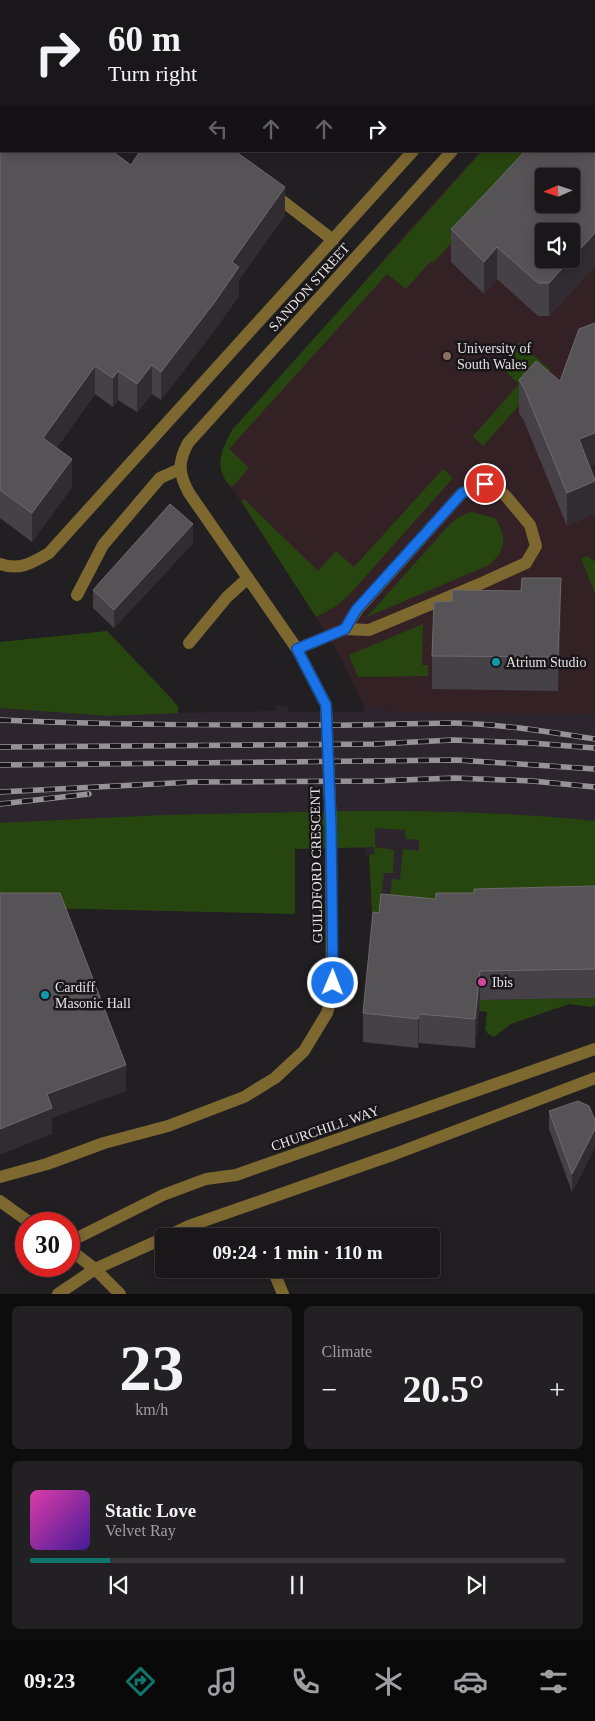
<!DOCTYPE html>
<meta charset="utf-8">
<style>
:root{--surface:#1a171a;--page:#232023;--text:#f1f3f6;--muted:#9f9fa2;--line:#383639;--accent:#0f766e}
body{margin:0;font-family:Georgia,serif;background:var(--page);color:var(--text);height:100vh;display:flex;flex-direction:column;font-size:19px;white-space:nowrap}
*{box-sizing:border-box;margin:0}
p{font-size:16px;color:var(--muted)}
.icon{flex:none;width:28px;height:28px;fill:none;stroke:currentColor;stroke-width:2;stroke-linecap:round;stroke-linejoin:round}
.map{position:relative;height:1294px;overflow:hidden}
.sheet{display:flex;flex-direction:column;gap:12px;padding:12px;background:#0e0d0e;flex:1}
.sheet>*{flex:none}
.top-card{position:absolute;left:0px;top:0px;width:595px;height:152px;box-shadow:0 2px 12px #0003,0 0 0 1px var(--line);background:#1a171a;color:var(--text);overflow:hidden}
.needle{width:32px;rotate:267deg}
.buttons{position:absolute;left:535px;top:168px;display:grid;gap:10px}
.buttons a{display:grid;place-items:center;width:45px;height:45px;border-radius:5px;background:var(--surface);box-shadow:0 2px 12px #0003,0 0 0 1px var(--line);font-size:25px}
.speed{position:absolute;left:15px;top:1212px;display:flex;gap:10px;font-size:25px;font-weight:700;text-align:center}
.speed>*{display:grid;place-content:center;width:65px;height:65px;border-radius:50%;background:var(--surface);box-shadow:0 2px 12px #0003,0 0 0 1px var(--line);line-height:1}
.speed .limit{border:8px solid #d22;background:#fff;color:#111}
.pin{position:absolute;display:grid;place-items:center;width:42px;height:42px;color:#fff;margin:-21px;border:2px solid #fff;border-radius:50%;box-shadow:0 1px 5px #0007}
.me{position:absolute;width:55px;margin:-28px;rotate:1deg;stroke-linejoin:round;filter:drop-shadow(0 0 4px #0008)}
.turn{display:flex;align-items:center;gap:18px;height:105px;padding:0 25px;font-size:22px}
.turn .icon{width:65px;height:65px;stroke-width:2.5}
.turn b{display:block;font-size:35px;line-height:42px}
.lanes{display:flex;align-items:center;height:48px;padding:0 25px;background:#0003;justify-content:center;gap:25px;direction:ltr}
.lanes .off{opacity:.35}
.big{font-size:38px;font-weight:700;line-height:1.1}
.sheet .card{flex:1;display:flex;flex-direction:column;justify-content:center;gap:8px;min-width:0;padding:0 18px;border-radius:8px;background:var(--page)}
.sheet .dial{align-items:center;gap:0}
.dial b{font-size:65px;line-height:1}
.song{display:flex;align-items:center;gap:15px}
.cover{width:60px;height:60px;border-radius:8px;background:linear-gradient(135deg,hsl(320 70% 55%),hsl(260 70% 35%))}
.played{height:5px;border-radius:2px;background:linear-gradient(90deg,var(--accent) 15%,var(--line) 15%)}
.keys{display:flex;justify-content:space-around;direction:ltr}
.heat{display:flex;justify-content:space-between;align-items:center;font-size:28px;direction:ltr}
.sheet .tiles{flex:1;display:grid;gap:12px;grid-template-columns:1fr 1fr}
.card:last-child{grid-column:span 2}
.trip{position:absolute;left:155px;top:1228px;width:285px;height:50px;border-radius:5px;background:var(--surface);box-shadow:0 2px 12px #0003,0 0 0 1px var(--line);font-weight:700;line-height:50px;text-align:center}
.tab-bar{display:flex;height:80px;justify-content:space-around;align-items:center;background:#0a090a;color:var(--muted)}
.tab-bar .icon{width:35px;height:35px}
.tab-bar .selected{color:var(--accent)}
.tab-bar b{font-size:22px;color:var(--text)}
.map>svg:first-child{display:block}
.built{fill:#2d252e}
.education{fill:#342126;fill-rule:evenodd}
.green{fill:#27460f}
.lines{fill:none;stroke-linecap:round;stroke-linejoin:round}
.minor{stroke:#7d6830;stroke-width:12}
.rail-casing{stroke:#969396;stroke-width:5.5}
.rail{stroke:#19161a;stroke-width:4;stroke-dasharray:11;stroke-linecap:butt}
.wall{fill:#454146}
.shaded-wall{fill:#302c31}
.building{fill:#565357;stroke:#6d696d;fill-rule:evenodd}
.route-casing{stroke:#114b97;stroke-width:12}
.route{stroke:#1a73e8;stroke-width:9}
.education-dot{fill:#8d6e63;stroke:#19161a;stroke-width:2}
.culture-dot{fill:#0f9aa8;stroke:#19161a;stroke-width:2}
.hotel-dot{fill:#d1479c;stroke:#19161a;stroke-width:2}
.labels{text-anchor:middle;stroke-width:5;stroke-linejoin:round;paint-order:stroke}
.street-label{font-size:14px;fill:#e5e3e5;stroke:#19161a}
.poi-label{font-size:14px;fill:#e5e3e5;stroke:#19161a;text-anchor:start}
</style>
<div class="map">
<svg width="595" height="1294" viewBox="0 0 595 1294">
<rect width="100%" height="100%" fill="#221f23"/>
<polygon class="built" points="107,631 171,698 178,707 178,713 276,711 276,706 287,707 289,712 363,712 364,706 375,706 394,712 595,714 595,911 372,912 369,855 365,855 365,848 295,849 295,914 0,907 0,642"/>
<path class="education" d="M594,64h1v650l-201,-2 -19,-6h-11l-23,-48 -25,-41 -75,-116 -18,-24 -2,-14 2,-15 189,-222 69,-75h113zM544,176h27v28h-27zM544,231h27v28h-27z"/>
<g class="green">
<path d="M482,151h53l-102,112 -2,-2 -25,28 -19,-15 -158,175 20,19 -17,19c-3,-3 -7,-6 -8,-10 -9,-15 1,-33 8,-47z"/>
<polygon points="519,342 550,370 483,446 473,436 519,384 498,365"/>
<polygon points="443,469 453,478 349,595 336,606 316,617 241,501 244,499 318,571 336,551 354,567"/>
<path d="M471,512l24,6c12,20 12,31 -6,47l-122,52 83,-93 9,-7z"/>
<polygon points="588,556 595,562 595,593 581,558"/>
<polygon points="423,624 422,665 428,665 428,676 358,677 349,655"/>
<polygon points="107,631 171,698 178,707 178,713 108,716 0,708 0,642"/>
<path d="M349,811c83,0 164,1 246,10v90l-207,3 4,-35 8,1 3,-31 16,2v-11l-13,-1 -1,-9 -30,-2v19l19,3 -1,23h-9l-5,40 -7,-1 -3,-57 6,-1 -1,-7 -79,2v65l-295,-7v-84l163,-8z"/>
<polygon points="595,998 595,1005 591,1007 569,1004 511,1024 494,1037 488,1034 485,1029 487,1012 479,1011 480,1000"/>
</g>
<g class="lines">
<g class="minor">
<polyline points="508,0 508,1"/>
<polyline points="571,1 572,0"/>
<polyline points="272,193 333,240"/>
<path d="M0,564c19,7 32,-1 49,-11l364,-402"/>
<polyline points="77,595 103,545 160,478 180,469"/>
<polyline points="189,643 227,597 248,578"/>
<polyline points="297,649 345,629 369,630 482,583 526,563 536,546 530,525 505,495 485,484 462,493 357,610 345,629"/>
<path d="M0,1177l47,-13 57,-21 64,-17 76,-29 31,-19 29,-27 23,-38 5,-17 -1,-169 -5,-122 -29,-56 -108,-156c-11,-20 -11,-31 -1,-50l264,-292"/>
<polyline points="0,1201 32,1224"/>
<polyline points="168,1236 189,1226 395,1154 595,1078"/>
<polyline points="69,1242 163,1195 206,1179 236,1175 595,1049"/>
<polyline points="69,1249 95,1269 120,1294"/>
<polyline points="273,1270 283,1294"/>
<polyline points="58,1294 95,1269 164,1238"/>
</g>
<defs>
<g id="rail">
<path d="M0,720c109,5 217,5 326,5 43,1 86,-2 129,-2 47,1 94,9 140,16"/>
<polyline points="0,747 375,744 453,740 531,743 595,748"/>
<polyline points="0,765 457,760 595,769"/>
<polyline points="0,792 193,782 377,781 455,778 532,781 595,787"/>
<polyline points="0,804 89,794"/>
</g>
</defs>
<use href="#rail" class="rail-casing"/>
<use href="#rail" class="rail"/>
</g>
<g class="wall">
<polygon points="0,0 1,151 131,165 285,215 239,280 239,296 214,331 161,400 152,394 137,412 118,400 113,407 95,394 57,447 72,487 32,542 0,518"/>
<polygon points="258,0 454,0 454,1 260,1"/>
<polygon points="595,74 595,266 549,316 538,316 497,279 484,294 451,262 451,229 485,194"/>
<polygon points="519,380 560,381 595,479 595,513 567,526 524,421 519,413"/>
<polygon points="193,543 114,628 93,608 93,590"/>
<polygon points="452,590 561,611 558,691 432,689 432,656 452,601"/>
<polygon points="595,886 595,998 480,1000 475,1048 419,1043 418,1048 363,1042 363,1013 379,913 436,899"/>
<polygon points="549,1111 595,1120 595,1147 572,1192 549,1129"/>
</g>
<g class="shaded-wall">
<polygon points="434,0 454,0 454,1 433,1"/>
<polygon points="285,187 285,215 239,280 239,296 214,331 161,400 161,372 232,262"/>
<polygon points="595,233 595,266 549,316 549,283"/>
<polygon points="497,247 497,279 484,294 484,262"/>
<polygon points="152,365 152,394 137,412 137,384"/>
<polygon points="95,366 95,394 43,466 43,438"/>
<polygon points="118,371 118,400 113,407 113,378"/>
<polygon points="595,433 595,465 579,472 579,439"/>
<polygon points="72,459 72,487 32,542 32,513"/>
<polygon points="595,481 595,513 567,526 567,493"/>
<polygon points="193,524 193,543 114,628 114,610"/>
<polygon points="561,578 561,611 558,691 558,657"/>
<polygon points="480,971 480,1000 475,1048 475,1019"/>
<polygon points="419,1014 419,1043 418,1048 418,1019"/>
<polygon points="126,1065 126,1091 52,1118 52,1134 0,1155 0,1129 47,1094"/>
<polygon points="595,1129 595,1147 572,1192 572,1174"/>
</g>
<g class="building">
<polygon points="0,0 40,0 42,1 1,1 1,151 112,151 131,165 140,151 235,151 285,187 232,262 239,267 214,303 161,372 152,365 137,384 118,371 113,378 95,366 43,438 72,459 32,513 0,490"/>
<polygon points="298,0 434,0 433,1 300,1"/>
<path d="M595,74v159l-24,26v-28h-27v28h27l-22,24h-11l-41,-36 -13,15 -33,-33 34,-35 40,-43h69v-75zM544,176h27v28h-27z"/>
<polygon points="595,323 595,433 579,439 595,481 567,493 524,388 519,380 536,361 560,381 579,329"/>
<polygon points="170,504 193,524 114,610 93,590"/>
<polygon points="522,578 561,578 558,657 432,656 434,602 453,601 452,590 521,591"/>
<polygon points="595,886 595,969 480,971 475,1019 419,1014 418,1019 363,1013 373,912 379,913 381,894 436,899 436,893 474,893 474,889"/>
<polygon points="0,893 60,893 126,1065 47,1094 52,1108 0,1129"/>
<polygon points="578,1101 589,1106 595,1120 595,1129 572,1174 549,1111"/>
</g>
<g class="lines">
<defs>
<polyline id="route" points="333,983 331,827 326,705 297,649 345,629 356,610 462,493 485,484"/>
</defs>
<use href="#route" class="route-casing"/>
<use href="#route" class="route"/>
</g>
<circle class="education-dot" cx="447" cy="356" r="5"/>
<g class="culture-dot">
<circle cx="496" cy="662" r="5"/>
<circle cx="45" cy="995" r="5"/>
</g>
<circle class="hotel-dot" cx="482" cy="982" r="5"/>
<g class="labels">
<g class="street-label">
<text transform="translate(309 287) rotate(-48)" y="5">SANDON STREET</text>
<text transform="translate(316 865) rotate(-91)" y="5">GUILDFORD CRESCENT</text>
<text transform="translate(325 1128) rotate(-19)" y="5">CHURCHILL WAY</text>
</g>
<g class="poi-label">
<text x="457" y="353">University of<tspan x="457" dy="16">South Wales</tspan></text>
<text x="506" y="667">Atrium Studio</text>
<text x="492" y="987">Ibis</text>
<text x="55" y="992">Cardiff<tspan x="55" dy="16">Masonic Hall</tspan></text>
</g>
</g>
</svg>
<div class="buttons">
<a><svg class="needle" viewBox="-14 -14 28 28"><path d="M0-13l5 13h-10z" fill="#e53935"/><path d="M0 13l5-13h-10z" fill="#9f9fa2"/></svg></a>
<a><svg class="icon" aria-label="sound" viewBox="0 0 24 24"><path d="M4 9h4l5-4v14l-5-4H4zM17 9q2 3 0 6"/></svg></a>
</div>
<div class="speed"><div class="limit">30</div></div>
<div class="pin" style="left:485px;top:484px;background:#d93025"><svg class="icon" aria-label="arrive" viewBox="0 0 24 24"><path d="M6 21V4h12l-3 4 3 4H6"/></svg></div>
<svg class="me" style="left:333px;top:983px" viewBox="-20 -20 40 40"><circle r="17" fill="#1a73e8" stroke="#fff" stroke-width="3"/><path d="M0-11L8 9 0 5-8 9z" fill="#fff"/></svg>
<div class="trip">09:24 · 1 min · 110 m</div>
<div class="top-card">
<div class="turn"><svg class="icon" aria-label="right" viewBox="0 0 24 24"><path d="M7 20v-9h11M14 6l5 5-5 5"/></svg><div><b>60 m</b>Turn right</div></div>
<div class="lanes"><svg class="icon off" aria-label="left" viewBox="0 0 24 24"><path d="M17 20v-9H6M10 6l-5 5 5 5"/></svg><svg class="icon off" aria-label="ahead" viewBox="0 0 24 24"><path d="M12 20V5M6 11l6-6 6 6"/></svg><svg class="icon off" aria-label="ahead" viewBox="0 0 24 24"><path d="M12 20V5M6 11l6-6 6 6"/></svg><svg class="icon" aria-label="right" viewBox="0 0 24 24"><path d="M7 20v-9h11M14 6l5 5-5 5"/></svg></div>
</div>
</div>
<section class="sheet">
<div class="tiles">
<div class="card dial"><b>23</b><p>km/h</p></div>
<div class="card"><p>Climate</p>
<div class="heat"><a>−</a><b class="big">20.5°</b><a>+</a></div>
</div>
<div class="card">
<div class="song"><i class="cover"></i><div><b>Static Love</b><p>Velvet Ray</p></div></div>
<div class="played"></div>
<div class="keys"><svg class="icon" aria-label="previous" viewBox="0 0 24 24"><path d="M18 5L8 12l10 7zM5 5v14"/></svg><svg class="icon" aria-label="pause" viewBox="0 0 24 24"><path d="M8 5v14M16 5v14"/></svg><svg class="icon" aria-label="next" viewBox="0 0 24 24"><path d="M6 5l10 7-10 7zM19 5v14"/></svg></div>
</div>
</div>
</section>
<nav class="tab-bar">
<b>09:23</b>
<svg class="icon selected" aria-label="directions" viewBox="0 0 24 24"><path d="M12 3l9 9-9 9-9-9zM9 14v-3h6M13 9l2 2-2 2"/></svg>
<svg class="icon" aria-label="music" viewBox="0 0 24 24"><path d="M9 18V5l10-2v13"/><circle cx="6" cy="18" r="3"/><circle cx="16" cy="16" r="3"/></svg>
<svg class="icon" aria-label="phone" viewBox="0 0 24 24"><path d="M5 4h4l2 5-3 2q2 4 5 5l2-3 5 2v4C11 20 4 13 5 4z"/></svg>
<svg class="icon" aria-label="climate" viewBox="0 0 24 24"><path d="M12 3v18M4 7l16 10M4 17L20 7"/></svg>
<svg class="icon" aria-label="car" viewBox="0 0 24 24"><path d="M5 17H2v-5l4-1 3-4h7l3 4 3 1v5h-3M9 17h6M6 11h13"/><circle cx="7" cy="17" r="2"/><circle cx="17" cy="17" r="2"/></svg>
<svg class="icon" aria-label="filters" viewBox="0 0 24 24"><path d="M4 7h16M4 17h16"/><circle cx="9" cy="7" r="2"/><circle cx="15" cy="17" r="2"/></svg>
</nav>
